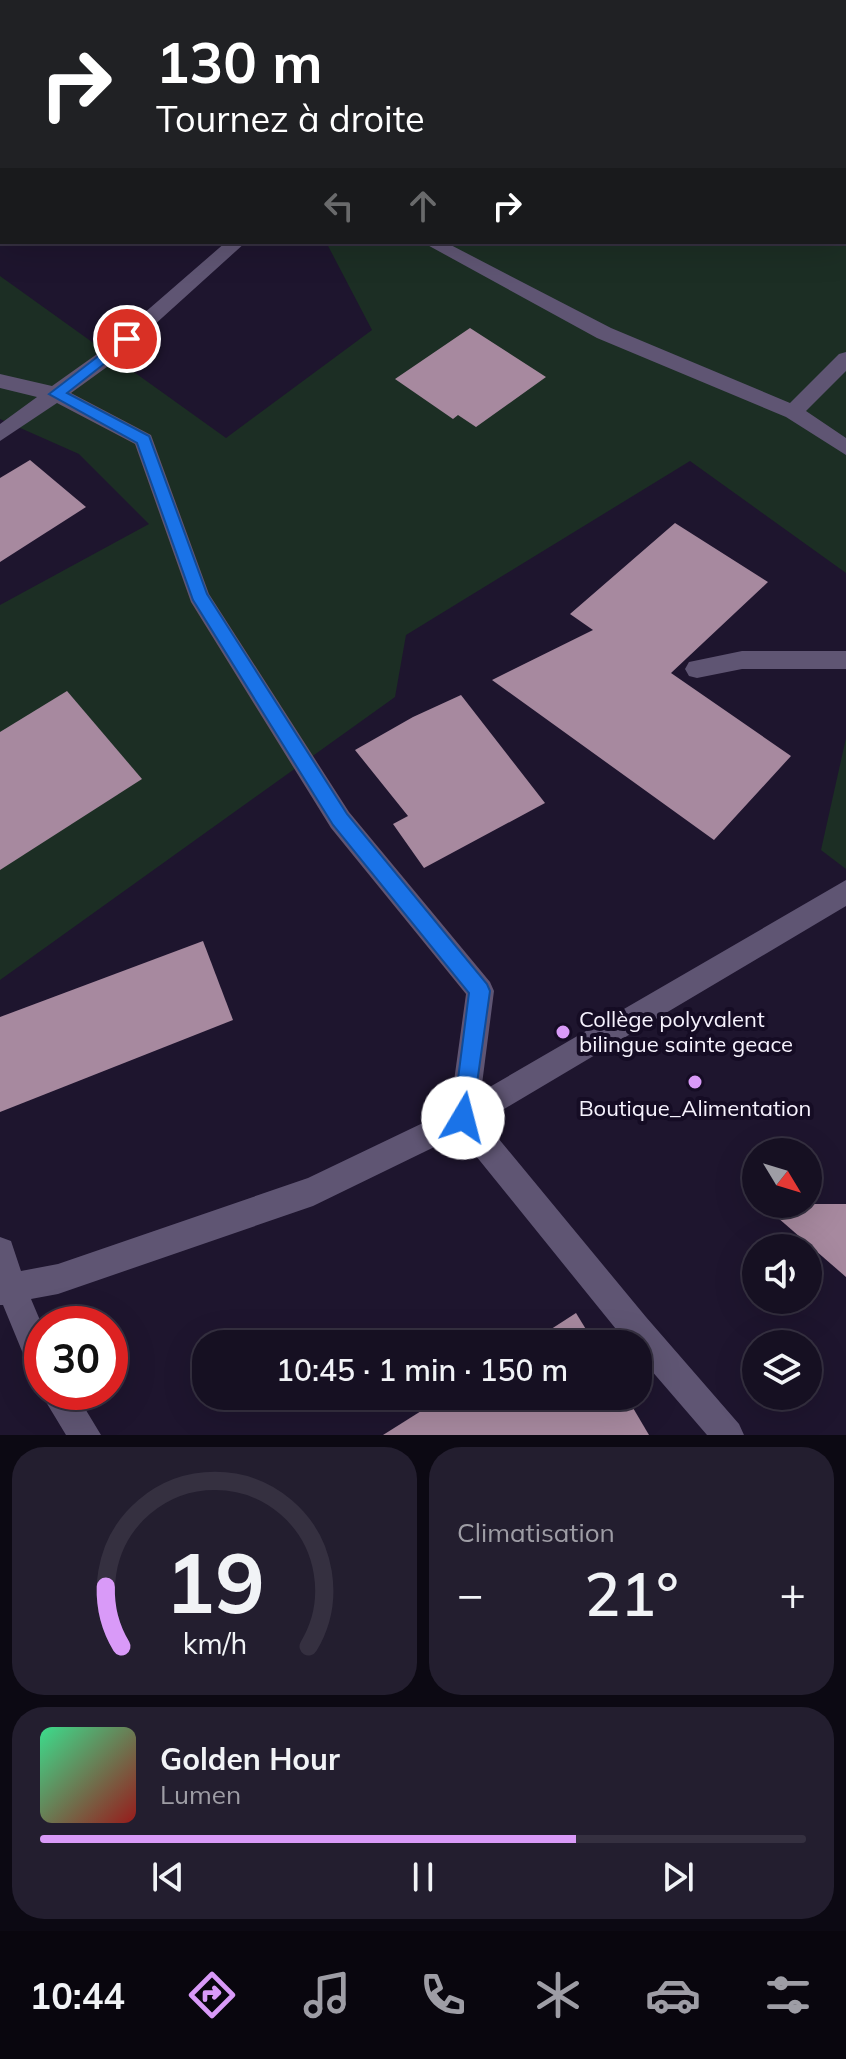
<!DOCTYPE html>
<html lang="fr">
<meta charset="utf-8">
<style>
:root{--surface:#161022;--page:#231e2f;--text:#f1f3f6;--muted:#9e9da5;--line:#353040;--accent:#d99af8}
body{margin:0;font-family:Mulish,sans-serif;background:var(--page);color:var(--text);height:100vh;display:flex;flex-direction:column;font-size:30px;white-space:nowrap}
*{box-sizing:border-box;margin:0}
p{font-size:26px;color:var(--muted)}
.icon{flex:none;width:44px;height:44px;fill:none;stroke:currentColor;stroke-width:2;stroke-linecap:round;stroke-linejoin:round}
.map{position:relative;height:1435px;overflow:hidden}
.drawer{display:flex;flex-direction:column;gap:12px;padding:12px;background:#0c0913;flex:1}
.drawer>*{flex:none}
.hud{position:absolute;left:0px;top:0px;width:846px;height:244px;box-shadow:0 8px 32px #0002,0 0 0 2px var(--line);background:#202124;color:#fff;overflow:hidden}
.needle{width:52px;rotate:128deg}
.fabs{position:absolute;left:742px;top:1138px;display:grid;gap:16px}
.fabs a{display:grid;place-items:center;width:80px;height:80px;border-radius:50%;background:var(--surface);box-shadow:0 8px 32px #0002,0 0 0 2px var(--line);font-size:40px}
.speed{position:absolute;left:24px;top:1306px;display:flex;gap:16px;font-size:40px;font-weight:700;text-align:center}
.speed>*{display:grid;place-content:center;width:104px;height:104px;border-radius:50%;background:var(--surface);box-shadow:0 8px 32px #0002,0 0 0 2px var(--line);line-height:1}
.speed .limit{border:12px solid #d22;background:#fff;color:#111}
.pin{position:absolute;display:grid;place-items:center;width:68px;height:68px;color:#fff;margin:-34px;border:4px solid #fff;border-radius:50%;box-shadow:0 2px 8px #0007}
.me{position:absolute;width:88px;margin:-44px;rotate:8deg;stroke-linejoin:round;filter:drop-shadow(0 0 6px #0008)}
.turn{display:flex;align-items:center;gap:28px;height:168px;padding:0 24px;font-size:36px}
.turn .icon{width:104px;height:104px;stroke-width:2.5}
.turn b{display:block;font-size:56px;line-height:68px}
.lanes{display:flex;align-items:center;height:76px;padding:0 24px;background:#0003;justify-content:center;gap:40px;direction:ltr}
.lanes .off{opacity:.35}
.big{font-size:60px;font-weight:600;line-height:1.1}
.drawer .tile{flex:1;display:flex;flex-direction:column;justify-content:center;gap:12px;min-width:0;padding:0 28px;border-radius:32px;background:var(--page)}
.drawer .dial{align-items:center;gap:0}
.dial svg{height:208px;overflow:visible;fill:none;stroke:var(--line);stroke-width:7;stroke-linecap:round;text-anchor:middle}
.dial text{fill:var(--text);stroke:none}
.song{display:flex;align-items:center;gap:24px}
.cover{width:96px;height:96px;border-radius:12px;background:linear-gradient(135deg,hsl(150 70% 55%),hsl(0 70% 35%))}
.played{height:8px;border-radius:4px;background:linear-gradient(90deg,var(--accent) 70%,var(--line) 70%)}
.keys{display:flex;justify-content:space-around;direction:ltr}
.heat{display:flex;justify-content:space-between;align-items:center;font-size:44px;direction:ltr}
.drawer .tiles{flex:1;display:grid;gap:12px;grid-template-columns:1fr 1fr}
.tile:last-child{grid-column:span 2}
.trip{position:absolute;left:192px;top:1330px;width:460px;height:80px;border-radius:32px;background:var(--surface);box-shadow:0 8px 32px #0002,0 0 0 2px var(--line);font-weight:600;line-height:80px;text-align:center}
.menu{display:flex;height:128px;justify-content:space-around;align-items:center;background:#09060e;color:var(--muted)}
.menu .icon{width:56px;height:56px}
.menu .on{color:var(--accent)}
.menu b{font-size:36px;color:var(--text)}
.map>svg:first-child{display:block}
.green{fill:#1c2e24}
.building{fill:#a7899f}
.lines{fill:none;stroke-linecap:round;stroke-linejoin:round}
.minor{fill:#5f5573;fill-rule:evenodd}
.route{fill:#1a73e8;stroke:#114b97;stroke-width:2}
.poi-dot{fill:#d99af8;stroke:#150c24;stroke-width:3}
.labels{text-anchor:middle;stroke-width:8;stroke-linejoin:round;paint-order:stroke}
.poi-label{font-size:22px;fill:#f6f2fd;stroke:#150c24;text-anchor:start}
</style>
<div class="map">
<svg width="846" height="1435" viewBox="0 0 846 1435">
<rect width="100%" height="100%" fill="#1e152e"/>
<g class="green">
<polygon points="0,0 250,0 2,2 2,56"/>
<polygon points="753,0 846,0 846,573 690,461 406,635 395,697 0,980 0,605 149,524 79,454 0,419 0,276 226,438 372,330 326,242 844,242 844,2"/>
<polygon points="846,738 846,869 821,850"/>
</g>
<g class="building">
<polygon points="470,328 546,377 476,427 458,415 453,419 395,379"/>
<polygon points="30,460 86,507 0,562 0,478"/>
<polygon points="675,523 768,582 671,673 791,756 714,840 492,680 593,630 570,614"/>
<polygon points="67,691 142,779 0,870 0,732"/>
<polygon points="461,695 545,803 424,868 393,824 408,816 355,750 413,717"/>
<polygon points="203,941 233,1020 0,1112 0,1017"/>
<polygon points="762,1204 846,1204 846,1277"/>
<polygon points="576,1313 595,1344 528,1344"/>
<polygon points="445,1396 626,1396 649,1435 383,1435"/>
</g>
<g class="lines">
<g class="minor">
<polygon points="0,50 2,51 2,61 0,60"/>
<polygon points="0,118 2,118 0,129"/>
<polygon points="226,242 246,242 111,364 71,393 151,435 209,594 349,812 490,982 494,991 481,1092 846,880 846,906 484,1121 646,1317 739,1424 744,1435 707,1435 638,1355 638,1344 628,1344 624,1339 459,1135 313,1206 58,1294 31,1299 42,1325 42,1378 31,1373 3,1305 0,1305 0,1237 11,1241 21,1271 58,1264 308,1178 450,1110 466,994 331,828 191,602 135,444 57,403 0,441 0,424 37,397 0,388 0,374 52,386 97,354"/>
<polygon points="422,242 445,242 611,328 790,403 839,354 846,352 846,371 806,411 846,438 846,455 786,417 597,338"/>
<polygon points="742,651 846,651 846,669 742,669 697,678 689,676 685,669 689,662"/>
<polygon points="42,1387 42,1392 75,1392 101,1435 66,1435 40,1392"/>
</g>
</g>
<polygon class="route" points="127,334 132,335 132,342 67,393 149,436 207,594 347,814 487,984 490,991 471,1126 463,1129 456,1126 453,1118 469,993 333,825 193,600 137,443 49,394"/>
<g class="poi-dot">
<circle cx="563" cy="1032" r="8"/>
<circle cx="695" cy="1082" r="8"/>
</g>
<g class="labels">
<g class="poi-label">
<text x="579" y="1027">Collège polyvalent<tspan x="579" dy="25">bilingue sainte geace</tspan></text>
<text x="695" y="1116" text-anchor="middle">Boutique_Alimentation</text>
</g>
</g>
</svg>
<div class="fabs">
<a><svg class="needle" viewBox="-14 -14 28 28"><path d="M0-13l5 13h-10z" fill="#e53935"/><path d="M0 13l5-13h-10z" fill="#9e9da5"/></svg></a>
<a><svg class="icon" aria-label="sound" viewBox="0 0 24 24"><path d="M4 9h4l5-4v14l-5-4H4zM17 9q2 3 0 6"/></svg></a>
<a><svg class="icon" aria-label="layers" viewBox="0 0 24 24"><path d="M12 4l9 5-9 5-9-5zM3 14l9 5 9-5"/></svg></a>
</div>
<div class="speed"><div class="limit">30</div></div>
<div class="pin" style="left:127px;top:339px;background:#d93025"><svg class="icon" aria-label="arrive" viewBox="0 0 24 24"><path d="M6 21V4h12l-3 4 3 4H6"/></svg></div>
<svg class="me" style="left:463px;top:1118px" viewBox="-20 -20 40 40"><circle r="19" fill="#fff"/><path d="M0-13L10 11 0 6-10 11z" fill="#1a73e8"/></svg>
<div class="trip">10:45 · 1 min · 150 m</div>
<div class="hud">
<div class="turn"><svg class="icon" aria-label="right" viewBox="0 0 24 24"><path d="M7 20v-9h11M14 6l5 5-5 5"/></svg><div><b>130 m</b>Tournez à droite</div></div>
<div class="lanes"><svg class="icon off" aria-label="left" viewBox="0 0 24 24"><path d="M17 20v-9H6M10 6l-5 5 5 5"/></svg><svg class="icon off" aria-label="ahead" viewBox="0 0 24 24"><path d="M12 20V5M6 11l6-6 6 6"/></svg><svg class="icon" aria-label="right" viewBox="0 0 24 24"><path d="M7 20v-9h11M14 6l5 5-5 5"/></svg></div>
</div>
</div>
<section class="drawer">
<div class="tiles">
<div class="tile dial"><svg viewBox="0 0 100 80">
<path d="M14 69A42 42 0 1 1 86 69"/>
<path d="M14 69A42 42 0 0 1 8 46" stroke="#d99af8"/>
<text x="50" y="56" font-size="32" font-weight="700">19</text>
<text x="50" y="72" font-size="11">km/h</text>
</svg></div>
<div class="tile"><p>Climatisation</p>
<div class="heat"><a>−</a><b class="big">21°</b><a>+</a></div>
</div>
<div class="tile">
<div class="song"><i class="cover"></i><div><b>Golden Hour</b><p>Lumen</p></div></div>
<div class="played"></div>
<div class="keys"><svg class="icon" aria-label="previous" viewBox="0 0 24 24"><path d="M18 5L8 12l10 7zM5 5v14"/></svg><svg class="icon" aria-label="pause" viewBox="0 0 24 24"><path d="M8 5v14M16 5v14"/></svg><svg class="icon" aria-label="next" viewBox="0 0 24 24"><path d="M6 5l10 7-10 7zM19 5v14"/></svg></div>
</div>
</div>
</section>
<nav class="menu">
<b>10:44</b>
<svg class="icon on" aria-label="directions" viewBox="0 0 24 24"><path d="M12 3l9 9-9 9-9-9zM9 14v-3h6M13 9l2 2-2 2"/></svg>
<svg class="icon" aria-label="music" viewBox="0 0 24 24"><path d="M9 18V5l10-2v13"/><circle cx="6" cy="18" r="3"/><circle cx="16" cy="16" r="3"/></svg>
<svg class="icon" aria-label="phone" viewBox="0 0 24 24"><path d="M5 4h4l2 5-3 2q2 4 5 5l2-3 5 2v4C11 20 4 13 5 4z"/></svg>
<svg class="icon" aria-label="climate" viewBox="0 0 24 24"><path d="M12 3v18M4 7l16 10M4 17L20 7"/></svg>
<svg class="icon" aria-label="car" viewBox="0 0 24 24"><path d="M5 17H2v-5l4-1 3-4h7l3 4 3 1v5h-3M9 17h6M6 11h13"/><circle cx="7" cy="17" r="2"/><circle cx="17" cy="17" r="2"/></svg>
<svg class="icon" aria-label="filters" viewBox="0 0 24 24"><path d="M4 7h16M4 17h16"/><circle cx="9" cy="7" r="2"/><circle cx="15" cy="17" r="2"/></svg>
</nav>
